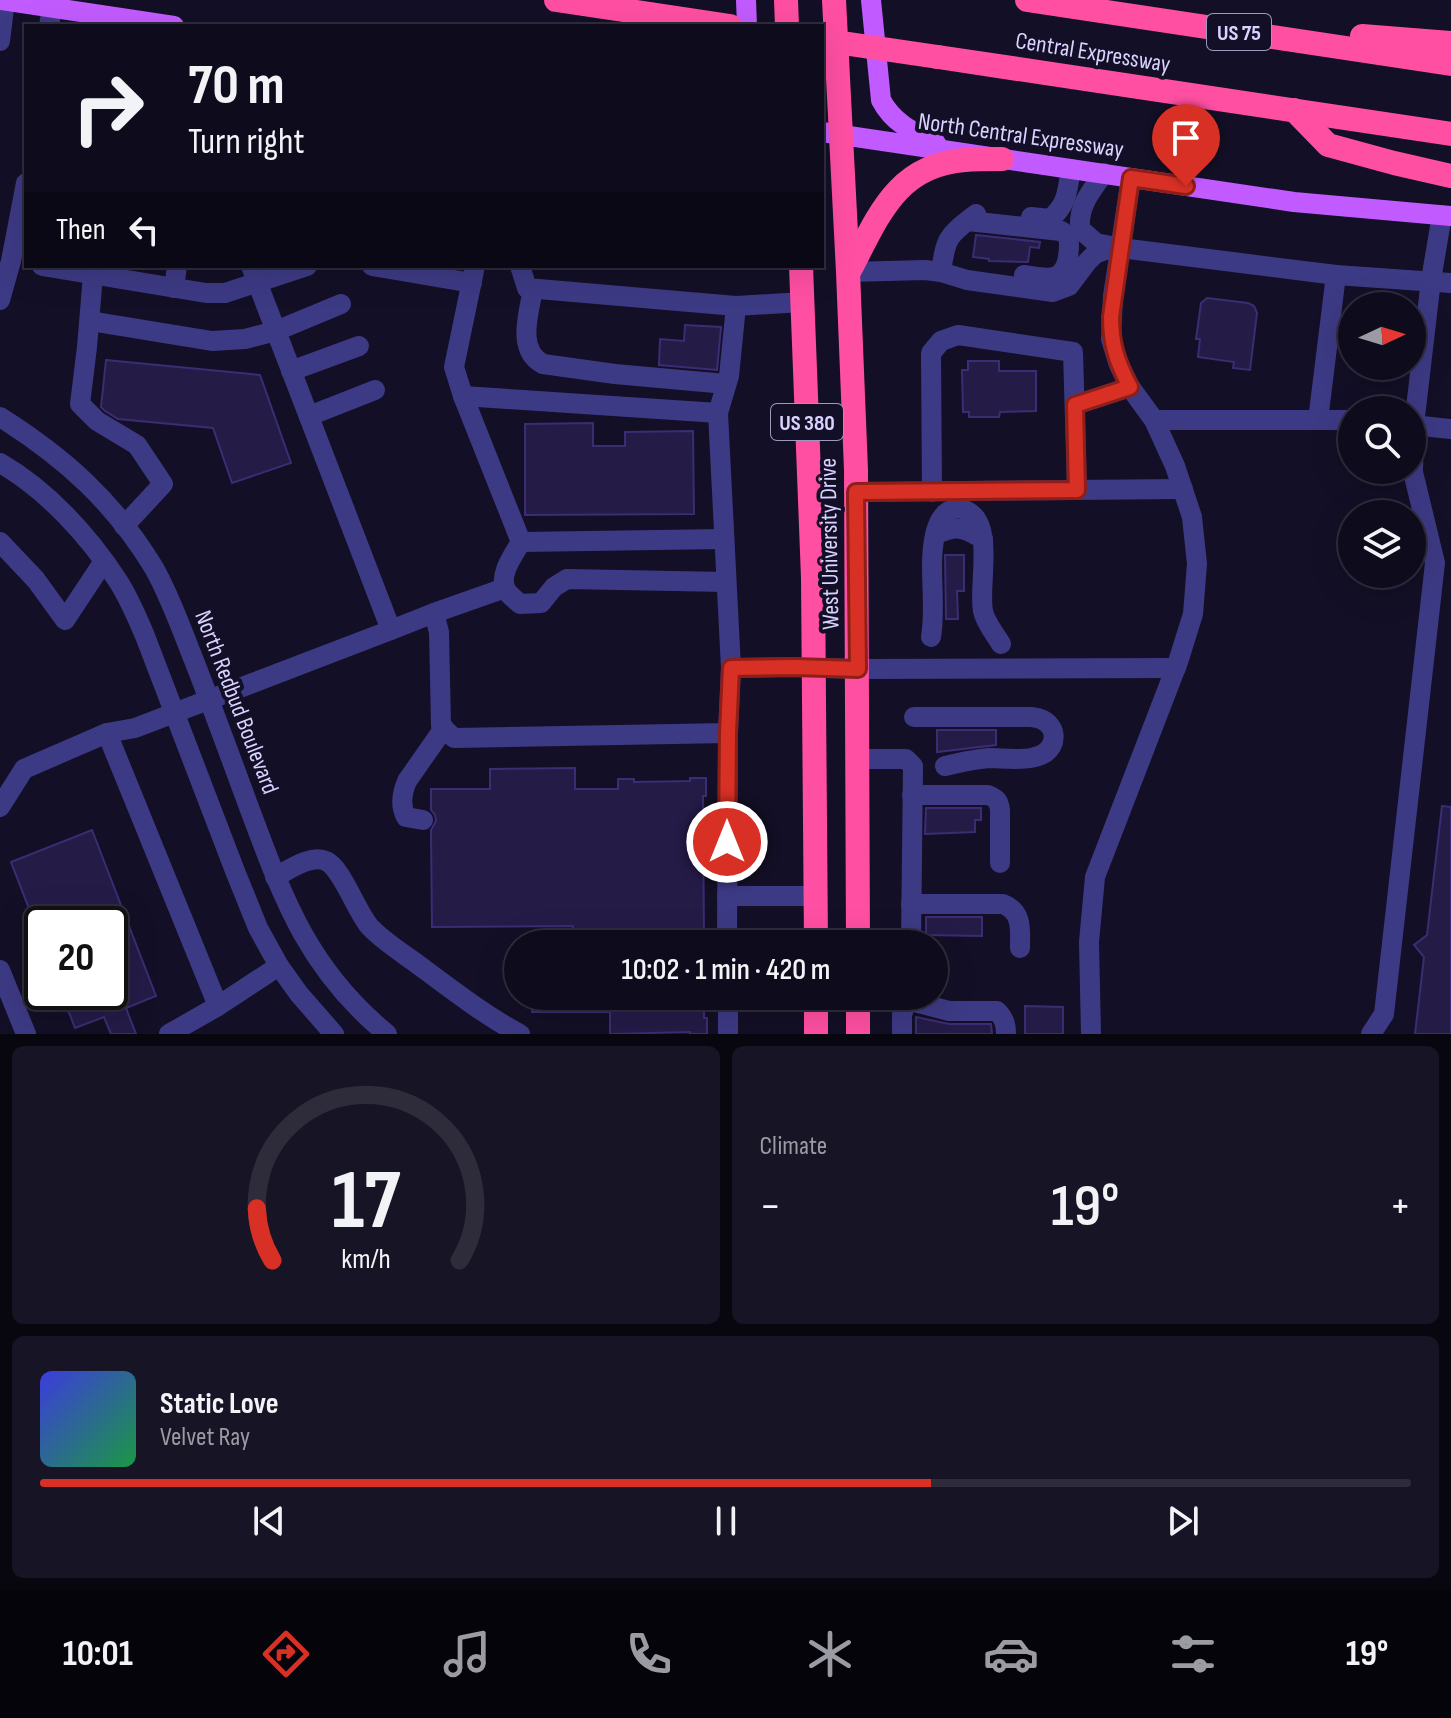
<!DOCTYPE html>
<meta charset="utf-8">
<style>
:root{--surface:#0e0b1c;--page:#171425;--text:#f1f3f6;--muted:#9b9ba3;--line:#2e2b3b;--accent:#d93025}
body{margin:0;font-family:"Sofia Sans Condensed",sans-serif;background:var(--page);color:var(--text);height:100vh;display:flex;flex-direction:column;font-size:30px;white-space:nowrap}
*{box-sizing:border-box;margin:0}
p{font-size:26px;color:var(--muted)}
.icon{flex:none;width:44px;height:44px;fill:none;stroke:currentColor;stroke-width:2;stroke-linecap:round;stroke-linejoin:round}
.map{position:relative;height:1034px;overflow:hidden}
.side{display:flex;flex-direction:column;gap:12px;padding:12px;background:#08060f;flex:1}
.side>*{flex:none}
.guide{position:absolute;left:24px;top:24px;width:800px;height:244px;border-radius:0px;box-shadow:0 8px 32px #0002,0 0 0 2px var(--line);background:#0e0b1c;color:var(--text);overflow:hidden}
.needle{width:52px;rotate:86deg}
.buttons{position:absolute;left:1338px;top:292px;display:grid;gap:16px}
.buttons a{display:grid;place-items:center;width:88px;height:88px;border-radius:50%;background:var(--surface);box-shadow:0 8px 32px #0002,0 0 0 2px var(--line);font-size:40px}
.speed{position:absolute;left:24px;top:906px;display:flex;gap:16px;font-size:40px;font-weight:700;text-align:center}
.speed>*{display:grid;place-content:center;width:104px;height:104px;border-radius:50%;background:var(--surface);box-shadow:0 8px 32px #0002,0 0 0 2px var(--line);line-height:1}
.speed .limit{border:4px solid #111;border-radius:12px;background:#fff;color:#111}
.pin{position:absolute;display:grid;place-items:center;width:68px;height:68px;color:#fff;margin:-82px -34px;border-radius:50% 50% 50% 0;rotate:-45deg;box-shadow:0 0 8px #0007}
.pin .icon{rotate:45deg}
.me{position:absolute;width:88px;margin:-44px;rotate:0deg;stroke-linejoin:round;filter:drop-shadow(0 0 6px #0008)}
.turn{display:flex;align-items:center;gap:28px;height:168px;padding:0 32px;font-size:36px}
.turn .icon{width:104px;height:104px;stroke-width:2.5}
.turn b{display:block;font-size:56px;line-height:68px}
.then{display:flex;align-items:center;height:76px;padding:0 32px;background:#0003;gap:16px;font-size:30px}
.big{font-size:60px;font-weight:600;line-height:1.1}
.side .tile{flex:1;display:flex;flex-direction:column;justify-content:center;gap:12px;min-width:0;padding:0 28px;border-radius:12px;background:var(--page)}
.side .dial{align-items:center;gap:0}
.dial svg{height:208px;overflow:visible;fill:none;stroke:var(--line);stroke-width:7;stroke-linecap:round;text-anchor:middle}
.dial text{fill:var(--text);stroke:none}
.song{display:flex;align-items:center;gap:24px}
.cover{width:96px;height:96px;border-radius:12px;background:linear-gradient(135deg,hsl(240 70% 55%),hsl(140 70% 35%))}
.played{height:8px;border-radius:4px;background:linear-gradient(90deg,var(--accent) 65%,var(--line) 65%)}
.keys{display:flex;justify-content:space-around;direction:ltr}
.heat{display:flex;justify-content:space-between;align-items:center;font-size:44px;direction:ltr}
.side .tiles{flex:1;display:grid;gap:12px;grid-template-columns:1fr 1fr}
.tile:last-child{grid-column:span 2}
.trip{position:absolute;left:504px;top:930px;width:444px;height:80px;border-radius:40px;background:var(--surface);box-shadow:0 8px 32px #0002,0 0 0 2px var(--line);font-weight:600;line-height:80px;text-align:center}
.menu{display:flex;height:128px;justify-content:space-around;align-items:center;background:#06040b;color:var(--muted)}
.menu .icon{width:56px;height:56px}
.menu .on{color:var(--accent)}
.menu b{font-size:36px;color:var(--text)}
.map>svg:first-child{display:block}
.building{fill:#241b47;stroke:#3b2d73;stroke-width:2}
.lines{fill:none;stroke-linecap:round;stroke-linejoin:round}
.minor{stroke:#3d3a85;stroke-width:20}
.major{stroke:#c25bff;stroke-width:20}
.highway{stroke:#ff4fa3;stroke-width:24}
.highway-bridge{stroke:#ff4fa3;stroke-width:24}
.route-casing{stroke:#8d1f18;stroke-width:20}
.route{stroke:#d93025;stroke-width:14}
.labels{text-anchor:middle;stroke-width:8;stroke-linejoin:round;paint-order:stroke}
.shield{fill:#130f26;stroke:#9e99be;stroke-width:2}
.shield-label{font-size:22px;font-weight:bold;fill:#d9d4ff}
.street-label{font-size:24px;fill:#d9d4ff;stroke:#130f26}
</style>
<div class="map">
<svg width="1451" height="1034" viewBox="0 0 1451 1034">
<rect width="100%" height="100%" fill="#130f26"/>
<g class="building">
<polygon points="976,235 1040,242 1039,248 1030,247 1028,262 989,261 989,259 973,257"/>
<polygon points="1207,298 1248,303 1254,306 1257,313 1250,370 1233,368 1234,362 1198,357 1200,339 1196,339 1201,303"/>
<polygon points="685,325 721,327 717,370 659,365 660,339 684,341"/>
<polygon points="106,360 260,375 291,463 232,483 213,428 118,419 105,411 101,407"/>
<polygon points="968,361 999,361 999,371 1036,371 1036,411 1000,412 999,417 969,417 969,412 963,412 962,370 968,370"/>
<polygon points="593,423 593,446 625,446 625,432 693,431 694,514 525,515 525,424"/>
<polygon points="945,555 964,555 964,591 957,591 958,619 946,619"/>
<polygon points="937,730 996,730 996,745 937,752"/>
<polygon points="575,768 575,789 618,789 618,779 634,779 634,782 690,781 690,778 706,778 706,796 703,796 704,944 573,944 573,926 432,927 431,830 436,821 435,815 431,810 431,789 490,789 490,769"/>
<polygon points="1442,806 1451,807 1451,1034 1415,1034 1424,957 1414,945 1427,935"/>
<polygon points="926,808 981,808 981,820 975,820 975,832 925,834"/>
<polygon points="92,830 156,996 126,1008 136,1034 111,1034 104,1017 75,1028 61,992 110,992 110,924 35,924 11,862"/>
<polygon points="926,917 982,917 982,936 926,935"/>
<polygon points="532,996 704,996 704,1018 707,1018 707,1034 690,1034 690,1032 610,1034 610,1012 532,1012"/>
<polygon points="1025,1006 1063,1007 1063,1034 1025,1034"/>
<polygon points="916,1017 949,1024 991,1024 992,1034 916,1034"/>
</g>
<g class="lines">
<g class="minor">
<polyline points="49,26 52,8"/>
<polyline points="0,41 5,0"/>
<path d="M1104,173c-13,18 -26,33 -24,56l16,14 25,5 215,27 115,8"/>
<path d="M1031,217l19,2c18,-15 17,-28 21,-50"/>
<path d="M968,221l93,10 7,5c2,8 1,13 0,21 -4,27 -23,21 -44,18"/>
<polyline points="42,266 206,293 225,293 307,266"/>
<polyline points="372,266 472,283"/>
<polyline points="475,266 454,367 463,396 718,413"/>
<polyline points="520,266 527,288 736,306"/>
<polyline points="848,272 925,270 941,272 967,280 1053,292 1069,286 1087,262 1095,254 1108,249 1117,248"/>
<path d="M941,272c5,-36 7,-36 35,-58"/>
<polyline points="93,275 87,347 80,404 97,421 137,445 163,484 124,526"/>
<polyline points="174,288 177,266"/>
<path d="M533,289c-4,24 -17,61 10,75l72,10 111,10"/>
<polyline points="0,300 11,261 26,183"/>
<polyline points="803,302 736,306 729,376 718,413 731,668 794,667 858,669 1176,668"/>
<polyline points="90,321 212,341 245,339 276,331 341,304"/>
<polyline points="291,371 359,346"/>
<polyline points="463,396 521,542"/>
<polyline points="1075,405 1130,387"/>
<polyline points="309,416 375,390"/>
<path d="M0,417c65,41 114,85 154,151 17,30 28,63 41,95 19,49 37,98 55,147 34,91 59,160 137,224"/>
<polyline points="1154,420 1352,420"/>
<polyline points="1318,420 1336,275"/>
<polyline points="1412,425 1451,429"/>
<path d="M0,463c47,27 89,73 118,118 11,17 19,36 27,55l90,235 23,57 21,38 20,28 35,40"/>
<polyline points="856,492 1183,489"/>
<polyline points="932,492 931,353 941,341 958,335 1073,352 1077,490"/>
<path d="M935,535c22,-10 28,-8 48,4"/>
<path d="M724,539l-203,3c-7,12 -23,33 -15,48 3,5 10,10 14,14l21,-1 13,-16 13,-8 159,3"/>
<polyline points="0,542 36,580 65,620 104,561"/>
<polyline points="434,613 505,588"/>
<polyline points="391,630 434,613 439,632 441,726 454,738 728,733 727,944"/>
<path d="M931,637c6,-34 -4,-74 5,-106 2,-7 6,-16 13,-20 6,-3 13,-3 18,0 28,13 11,75 16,100 2,11 12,23 18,33"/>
<path d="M914,717h117c9,1 16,3 21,12 2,5 2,7 1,13 -7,23 -45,16 -64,16 -15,1 -30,5 -44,8"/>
<polyline points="107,733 218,1006 169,1034"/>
<polyline points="728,733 731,668"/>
<polyline points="858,759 906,759 913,766 911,944"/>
<path d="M912,795h76c8,3 11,6 12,15v53"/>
<polyline points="0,807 24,769 107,733 135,728 391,630 251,266"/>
<path d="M423,820l-17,-3c-6,-11 -4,-24 1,-36l37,-53"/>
<path d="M275,877c14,-7 36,-23 51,-16 16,7 30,50 44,66 15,16 36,28 54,42 31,23 62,47 96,65"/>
<polyline points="727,896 815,896"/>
<path d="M911,904h92c20,8 17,26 17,44"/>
<polyline points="0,970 26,1034"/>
<polyline points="728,996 728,1034"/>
<path d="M907,1000l42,11h48c7,7 9,13 9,23"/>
<polyline points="218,1006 279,966"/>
<polyline points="902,1034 902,1015 908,996"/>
<polyline points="1091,1034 1089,942 1095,877 1178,662 1193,614 1197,564 1192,517 1175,466 1154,420 1130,387 1119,365 1111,339 1113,296 1131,178"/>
<polyline points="1371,1034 1384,1014 1435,563 1413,472 1414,425 1431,280 1442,215"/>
</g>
<g class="major">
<polyline points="2,0 174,26"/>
<polyline points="746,0 747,26"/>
<path d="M871,0l10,100c12,23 32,32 55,43"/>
<polyline points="822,132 1294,202 1451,216"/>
</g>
<g class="highway">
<polyline points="556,0 730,26"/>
<polyline points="786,0 787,26"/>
<polyline points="834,0 848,272 856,470 858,944"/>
<polyline points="1027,0 1451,64"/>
<polyline points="1362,36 1451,43"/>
<polyline points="938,57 1451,134"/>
<polyline points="1294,110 1328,145 1394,163 1451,176"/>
<polyline points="801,266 813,578 816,944"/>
<path d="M850,270c28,-53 46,-105 115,-110 12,-1 25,-1 37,-1"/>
<polyline points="858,996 858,1034"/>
<polyline points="816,1034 816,996"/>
</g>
<polyline class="highway-bridge" points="822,40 938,57"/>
</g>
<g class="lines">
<defs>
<path id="route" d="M727,842l1,-109 3,-65 63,-1 64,2 -2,-177 221,-2 -2,-85 55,-18c-13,-25 -19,-42 -19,-70l20,-139 55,8"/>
</defs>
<use href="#route" class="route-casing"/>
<use href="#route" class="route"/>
</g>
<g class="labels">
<g class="shield">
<rect x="1207" y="14" width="64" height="36" rx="6"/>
<rect x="771" y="404" width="72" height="36" rx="6"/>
</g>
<g class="shield-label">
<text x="1239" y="40">US 75</text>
<text x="807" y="430">US 380</text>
</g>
<g class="street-label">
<text transform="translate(1093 52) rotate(9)" y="8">Central Expressway</text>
<text transform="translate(1021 135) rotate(8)" y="8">North Central Expressway</text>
<text transform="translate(829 544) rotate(-91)" y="8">West University Drive</text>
<text transform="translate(237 702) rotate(69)" y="8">North Redbud Boulevard</text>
</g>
</g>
</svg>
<div class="buttons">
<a><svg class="needle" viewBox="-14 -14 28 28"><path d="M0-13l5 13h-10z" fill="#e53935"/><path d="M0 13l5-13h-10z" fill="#9b9ba3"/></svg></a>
<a><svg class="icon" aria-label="search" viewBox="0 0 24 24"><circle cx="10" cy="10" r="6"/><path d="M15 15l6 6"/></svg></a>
<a><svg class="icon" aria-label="layers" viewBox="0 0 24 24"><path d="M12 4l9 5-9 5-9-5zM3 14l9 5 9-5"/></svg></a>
</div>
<div class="speed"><div class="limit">20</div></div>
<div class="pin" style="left:1186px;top:186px;background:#d93025"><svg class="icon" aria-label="arrive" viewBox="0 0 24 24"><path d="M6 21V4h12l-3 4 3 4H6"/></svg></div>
<svg class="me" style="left:727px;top:842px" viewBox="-20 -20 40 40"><circle r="17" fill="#d93025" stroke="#fff" stroke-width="3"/><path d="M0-11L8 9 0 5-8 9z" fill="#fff"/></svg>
<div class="trip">10:02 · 1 min · 420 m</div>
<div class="guide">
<div class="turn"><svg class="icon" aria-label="right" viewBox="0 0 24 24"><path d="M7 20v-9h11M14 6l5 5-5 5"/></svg><div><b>70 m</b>Turn right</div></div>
<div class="then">Then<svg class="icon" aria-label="left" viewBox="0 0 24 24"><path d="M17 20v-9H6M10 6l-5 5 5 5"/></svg></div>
</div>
</div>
<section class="side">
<div class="tiles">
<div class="tile dial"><svg viewBox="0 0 100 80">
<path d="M14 69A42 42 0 1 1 86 69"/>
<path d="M14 69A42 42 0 0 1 8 49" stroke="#d93025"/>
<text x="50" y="56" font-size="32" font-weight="700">17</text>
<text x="50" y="72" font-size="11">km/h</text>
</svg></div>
<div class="tile"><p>Climate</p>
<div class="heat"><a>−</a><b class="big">19°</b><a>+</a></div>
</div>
<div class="tile">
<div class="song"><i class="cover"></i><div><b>Static Love</b><p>Velvet Ray</p></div></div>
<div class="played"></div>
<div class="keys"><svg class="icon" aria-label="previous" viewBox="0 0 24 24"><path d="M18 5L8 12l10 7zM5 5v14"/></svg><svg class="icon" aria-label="pause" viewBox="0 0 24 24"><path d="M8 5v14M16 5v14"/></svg><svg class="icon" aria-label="next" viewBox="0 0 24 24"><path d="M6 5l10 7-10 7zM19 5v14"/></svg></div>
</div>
</div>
</section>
<nav class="menu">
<b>10:01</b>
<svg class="icon on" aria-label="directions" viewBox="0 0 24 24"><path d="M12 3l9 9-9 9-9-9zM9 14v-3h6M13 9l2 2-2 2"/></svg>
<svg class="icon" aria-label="music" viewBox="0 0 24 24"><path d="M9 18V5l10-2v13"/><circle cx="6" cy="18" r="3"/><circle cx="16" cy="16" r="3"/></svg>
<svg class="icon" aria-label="phone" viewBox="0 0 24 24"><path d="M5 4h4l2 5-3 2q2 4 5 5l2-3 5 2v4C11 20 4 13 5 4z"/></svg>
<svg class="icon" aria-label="climate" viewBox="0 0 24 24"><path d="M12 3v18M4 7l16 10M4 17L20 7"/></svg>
<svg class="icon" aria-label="car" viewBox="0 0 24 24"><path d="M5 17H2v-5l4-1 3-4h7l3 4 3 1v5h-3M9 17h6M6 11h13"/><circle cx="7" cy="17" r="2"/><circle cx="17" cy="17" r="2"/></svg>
<svg class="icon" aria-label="filters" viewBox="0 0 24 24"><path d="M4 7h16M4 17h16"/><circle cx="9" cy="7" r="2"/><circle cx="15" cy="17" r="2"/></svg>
<b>19°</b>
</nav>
